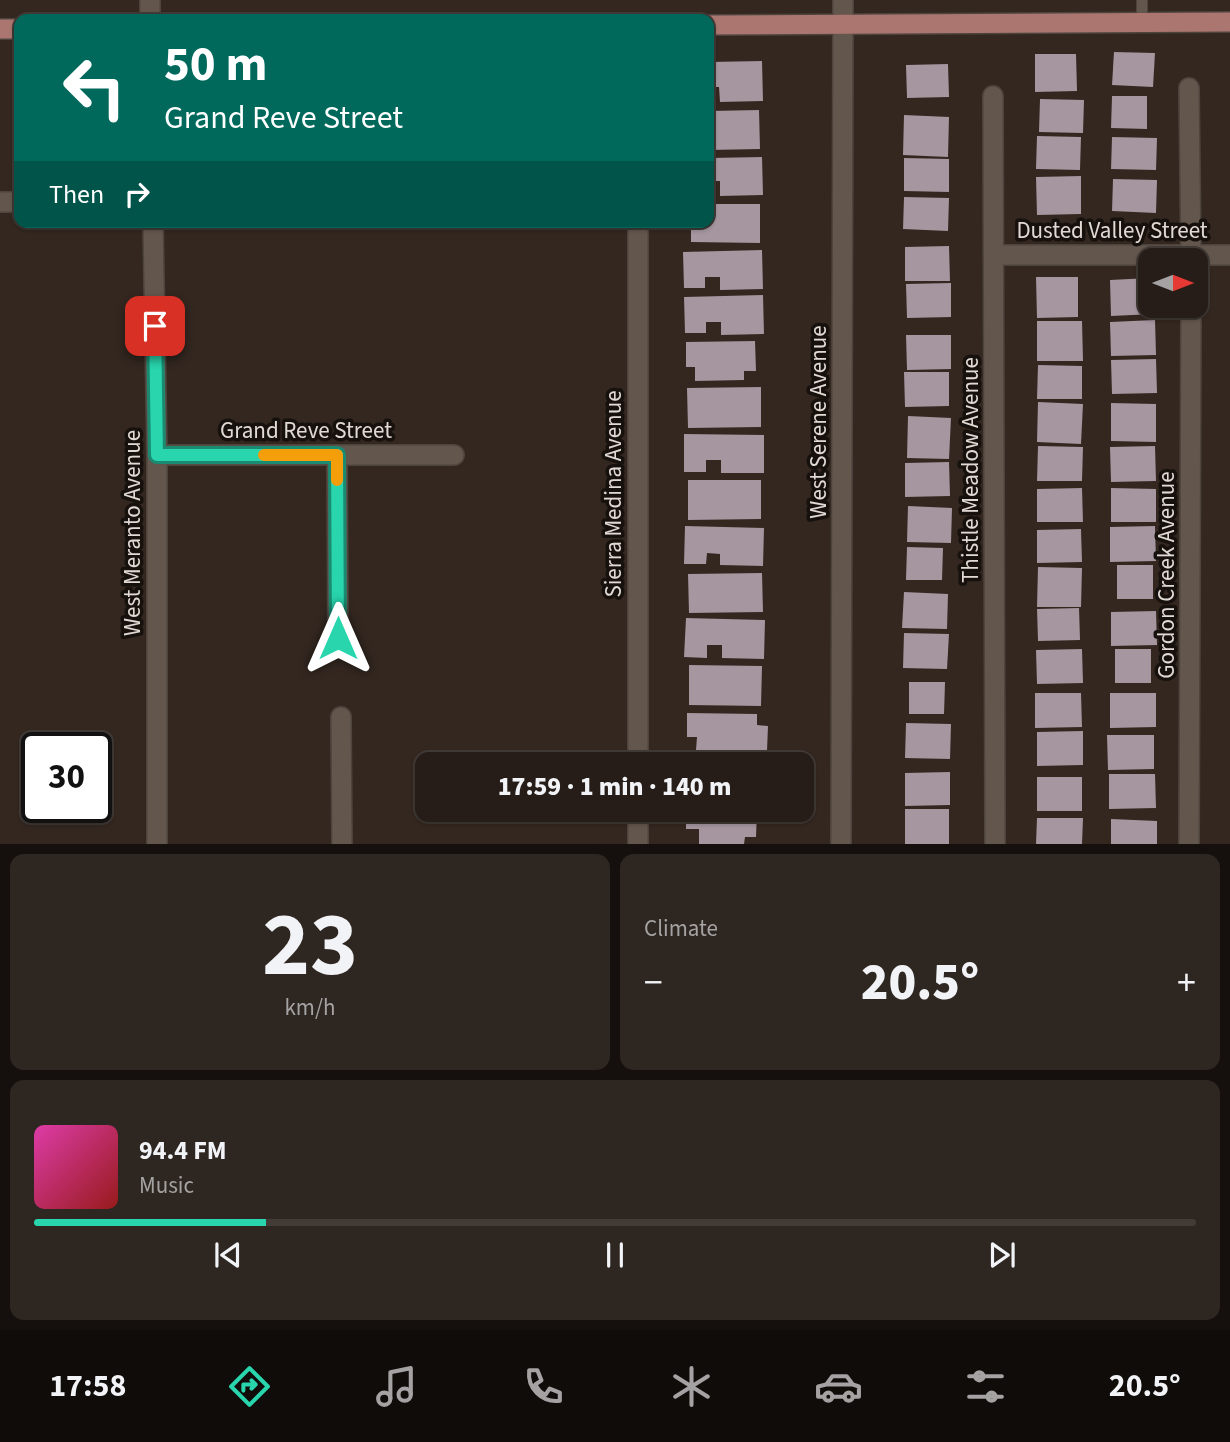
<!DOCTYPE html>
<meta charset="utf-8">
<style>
:root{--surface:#261d18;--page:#2e2621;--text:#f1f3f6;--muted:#a4a2a2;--line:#423b37;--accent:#28d5ad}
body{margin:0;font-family:"Source Sans 3",sans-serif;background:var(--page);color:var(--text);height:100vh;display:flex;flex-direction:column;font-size:26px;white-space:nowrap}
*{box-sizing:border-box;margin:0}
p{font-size:23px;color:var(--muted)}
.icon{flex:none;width:38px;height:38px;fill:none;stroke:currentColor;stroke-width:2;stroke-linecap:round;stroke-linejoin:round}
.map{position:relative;height:844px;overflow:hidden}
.side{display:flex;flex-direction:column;gap:10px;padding:10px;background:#15100d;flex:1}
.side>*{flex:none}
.top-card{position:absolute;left:14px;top:14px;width:700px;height:214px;border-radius:14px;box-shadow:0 2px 5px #0004,0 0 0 2px var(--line);background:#00695c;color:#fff;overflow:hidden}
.needle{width:46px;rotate:90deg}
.fabs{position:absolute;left:1138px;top:248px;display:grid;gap:14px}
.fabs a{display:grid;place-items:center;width:70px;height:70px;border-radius:14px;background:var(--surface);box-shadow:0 2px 5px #0004,0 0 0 2px var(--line);font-size:35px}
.speed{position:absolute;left:21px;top:732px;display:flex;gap:14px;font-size:35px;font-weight:700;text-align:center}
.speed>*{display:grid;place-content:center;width:91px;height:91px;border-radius:50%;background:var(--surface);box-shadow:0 2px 5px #0004,0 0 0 2px var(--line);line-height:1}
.speed .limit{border:4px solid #111;border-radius:10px;background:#fff;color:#111}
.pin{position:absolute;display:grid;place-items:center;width:60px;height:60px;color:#fff;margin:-30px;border-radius:14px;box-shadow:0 4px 10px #0006}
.me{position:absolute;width:77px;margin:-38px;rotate:0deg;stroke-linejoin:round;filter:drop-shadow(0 0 5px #0008)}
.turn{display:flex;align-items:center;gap:24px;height:147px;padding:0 35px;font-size:32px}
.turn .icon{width:91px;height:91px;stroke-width:2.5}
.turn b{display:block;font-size:49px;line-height:60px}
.then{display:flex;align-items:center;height:66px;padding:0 35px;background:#0003;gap:14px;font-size:26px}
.big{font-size:52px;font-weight:800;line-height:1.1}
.side .tile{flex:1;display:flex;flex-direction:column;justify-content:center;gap:10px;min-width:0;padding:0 24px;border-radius:14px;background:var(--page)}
.side .dial{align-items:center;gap:0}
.dial b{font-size:91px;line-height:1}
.song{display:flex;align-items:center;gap:21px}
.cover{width:84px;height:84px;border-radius:10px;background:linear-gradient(135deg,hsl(320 70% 55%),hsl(0 70% 35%))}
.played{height:7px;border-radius:4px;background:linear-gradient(90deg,var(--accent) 20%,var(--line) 20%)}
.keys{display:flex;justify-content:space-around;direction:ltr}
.heat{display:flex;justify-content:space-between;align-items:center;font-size:38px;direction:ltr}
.side .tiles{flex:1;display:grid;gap:10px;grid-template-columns:1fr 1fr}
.tile:last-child{grid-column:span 2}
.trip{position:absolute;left:415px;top:752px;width:399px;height:70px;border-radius:14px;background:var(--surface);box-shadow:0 2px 5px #0004,0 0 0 2px var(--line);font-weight:800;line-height:70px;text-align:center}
.tabs{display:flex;height:112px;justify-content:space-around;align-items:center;background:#0f0c0a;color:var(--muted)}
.tabs .icon{width:49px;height:49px}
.tabs .selected{color:var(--accent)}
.tabs b{font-size:32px;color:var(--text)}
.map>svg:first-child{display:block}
.building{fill:#a5969f}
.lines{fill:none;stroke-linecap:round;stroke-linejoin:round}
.service-casing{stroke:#4e443e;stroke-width:12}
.minor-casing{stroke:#4e443e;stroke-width:22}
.tertiary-casing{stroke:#4e443e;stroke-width:22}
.primary-casing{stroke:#4e443e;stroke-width:22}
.service{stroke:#63564d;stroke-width:10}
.minor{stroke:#63564d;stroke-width:19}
.tertiary{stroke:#63564d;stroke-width:19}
.primary{stroke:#ac7670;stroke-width:19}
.route-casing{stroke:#1a8a70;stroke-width:18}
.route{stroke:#28d5ad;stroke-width:12}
.slow{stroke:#f59e0b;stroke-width:12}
.labels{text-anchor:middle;stroke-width:7;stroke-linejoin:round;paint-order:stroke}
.street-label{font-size:23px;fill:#e1d9d4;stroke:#17110e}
</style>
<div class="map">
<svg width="1230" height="844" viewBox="0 0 1230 844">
<rect width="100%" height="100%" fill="#332720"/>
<g class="building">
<polygon points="1114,52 1155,53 1153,87 1112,85"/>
<polygon points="1035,54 1076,54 1077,91 1035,92"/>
<polygon points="762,61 763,101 720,102 719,87 709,87 709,62"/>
<polygon points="948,64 949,97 907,98 906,65"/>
<polygon points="1112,96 1147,96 1147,129 1111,128"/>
<polygon points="1040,99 1084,100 1083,133 1039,132"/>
<polygon points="759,110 760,149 709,150 709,111"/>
<polygon points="904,115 949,117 948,157 903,155"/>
<polygon points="1037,136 1081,137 1080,170 1036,169"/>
<polygon points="1112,137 1157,138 1156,170 1111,169"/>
<polygon points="762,157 763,195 720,196 720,181 709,181 709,158"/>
<polygon points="904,158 949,159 949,192 904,191"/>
<polygon points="1081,176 1081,214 1037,215 1036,177"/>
<polygon points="1113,179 1157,180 1156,213 1112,211"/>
<polygon points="904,197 949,198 948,231 903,229"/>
<polygon points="709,204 760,204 760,243 691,242 691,228 687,228 687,222 709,222"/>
<polygon points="949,246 950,281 905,281 905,247"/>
<polygon points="762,250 763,289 720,290 720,277 705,277 705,288 684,288 683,252"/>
<polygon points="1036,277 1078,277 1078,317 1037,318"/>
<polygon points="1150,278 1150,306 1154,306 1154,314 1111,316 1110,280"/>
<polygon points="951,283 951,317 907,318 906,284"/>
<polygon points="763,295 764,334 721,335 721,322 706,322 706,333 685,333 684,297"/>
<polygon points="1155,320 1156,355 1111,356 1110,322"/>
<polygon points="1037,321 1082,321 1083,361 1037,361"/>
<polygon points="906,335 951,335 951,369 907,370"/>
<polygon points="755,341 756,371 744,371 744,380 695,381 695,367 686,367 686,342"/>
<polygon points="1156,359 1157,393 1112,394 1111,360"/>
<polygon points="1038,365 1082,366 1082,399 1037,399"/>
<polygon points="904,372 949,372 949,406 905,407"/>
<polygon points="761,387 761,427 688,428 687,388"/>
<polygon points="1038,402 1083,404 1081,444 1037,442"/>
<polygon points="1111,403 1156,404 1156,442 1111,441"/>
<polygon points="908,416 951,418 949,459 907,458"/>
<polygon points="684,434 764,435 764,473 721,473 721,460 706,460 706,472 684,472"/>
<polygon points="1038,446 1083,447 1082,481 1037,481"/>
<polygon points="1155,446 1156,481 1111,482 1110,447"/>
<polygon points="949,462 950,496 905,497 905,463"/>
<polygon points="688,480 761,480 761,519 688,520"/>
<polygon points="1082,488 1083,522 1037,522 1037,489"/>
<polygon points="1111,488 1156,489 1156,522 1111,522"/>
<polygon points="908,506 952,508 951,543 907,542"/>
<polygon points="685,526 764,528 763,566 720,565 720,554 707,553 706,564 684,564"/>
<polygon points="1155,526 1156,561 1110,562 1110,527"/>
<polygon points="1081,529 1082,562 1037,563 1037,530"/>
<polygon points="907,547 943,548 942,580 906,580"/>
<rect x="1117" y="565" width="36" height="34"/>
<polygon points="1038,567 1082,568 1081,607 1037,607"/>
<polygon points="762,573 763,612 689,613 688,574"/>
<polygon points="904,592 948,594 947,629 902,628"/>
<polygon points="1079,608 1080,640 1038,641 1037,609"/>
<polygon points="1156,611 1157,645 1111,646 1111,612"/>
<polygon points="686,618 765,620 764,659 722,658 722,645 707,645 707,658 684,657"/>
<polygon points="904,633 949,634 947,669 903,668"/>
<polygon points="1082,649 1083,683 1037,684 1036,650"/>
<rect x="1115" y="649" width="36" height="34"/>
<polygon points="689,665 762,666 761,706 689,705"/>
<polygon points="909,682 945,682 944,714 909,714"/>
<polygon points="1035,693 1081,693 1082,727 1035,728"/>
<polygon points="1110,693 1156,693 1156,727 1110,728"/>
<polygon points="687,713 757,714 757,725 768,726 767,751 696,750 697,737 687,737"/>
<polygon points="906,723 951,724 950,759 905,758"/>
<polygon points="1083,731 1083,765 1037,766 1037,732"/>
<polygon points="1107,735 1154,735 1154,769 1108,770"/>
<polygon points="693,759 762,759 762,765 694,765"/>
<polygon points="950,772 950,805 905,806 905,773"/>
<polygon points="1109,774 1155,774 1156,808 1109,809"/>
<rect x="1037" y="777" width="45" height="34"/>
<rect x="905" y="809" width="44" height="35"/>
<polygon points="686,810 757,810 756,837 745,837 744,844 699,844 699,829 686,829"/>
<polygon points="1037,818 1083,818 1082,844 1036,844"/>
<polygon points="1111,819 1157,821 1157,844 1111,844"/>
</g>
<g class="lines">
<defs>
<polyline id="service" points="1142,0 1142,22"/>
<g id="minor">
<polyline points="150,0 150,19"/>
<polyline points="1189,88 1191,261"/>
<polyline points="993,96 995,844"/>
<polyline points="0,202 19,202"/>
<polyline points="153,222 157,455 157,844"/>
<polyline points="638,222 638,765"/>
<polyline points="994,255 1230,255"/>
<polyline points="157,455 454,455"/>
<polyline points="337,455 338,638"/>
<polyline points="341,717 342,844"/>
<polyline points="638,810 638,844"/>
<polyline points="1189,844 1191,306"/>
</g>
<polyline id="tertiary" points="841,844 843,0"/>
<g id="primary">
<polyline points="709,25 1230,22"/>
<polyline points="0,29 19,29"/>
</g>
</defs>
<use href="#service" class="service-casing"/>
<use href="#minor" class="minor-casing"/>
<use href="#tertiary" class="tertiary-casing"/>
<use href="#primary" class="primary-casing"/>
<use href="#service" class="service"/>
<use href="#minor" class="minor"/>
<use href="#tertiary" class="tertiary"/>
<use href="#primary" class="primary"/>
</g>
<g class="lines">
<defs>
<polyline id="route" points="155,326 157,455 337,455 338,638"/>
</defs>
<use href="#route" class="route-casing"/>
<use href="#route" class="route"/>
<polyline class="slow" points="264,455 337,455 337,480"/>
</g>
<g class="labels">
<g class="street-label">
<text x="1112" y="238">Dusted Valley Street</text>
<text transform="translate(818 422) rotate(-90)" y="8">West Serene Avenue</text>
<text x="306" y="438">Grand Reve Street</text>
<text transform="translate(970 470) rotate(-90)" y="8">Thistle Meadow Avenue</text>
<text transform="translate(613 494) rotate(-90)" y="8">Sierra Medina Avenue</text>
<text transform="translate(132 533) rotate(-90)" y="8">West Meranto Avenue</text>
<text transform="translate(1166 575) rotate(-90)" y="8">Gordon Creek Avenue</text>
</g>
</g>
</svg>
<div class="fabs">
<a><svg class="needle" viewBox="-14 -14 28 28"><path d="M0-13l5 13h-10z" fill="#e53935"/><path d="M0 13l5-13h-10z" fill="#a4a2a2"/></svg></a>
</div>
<div class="speed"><div class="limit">30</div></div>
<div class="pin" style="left:155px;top:326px;background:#d93025"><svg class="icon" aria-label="arrive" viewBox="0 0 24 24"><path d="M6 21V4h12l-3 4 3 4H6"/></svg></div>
<svg class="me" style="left:338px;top:638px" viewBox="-20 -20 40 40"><path d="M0-17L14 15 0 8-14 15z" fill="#28d5ad" stroke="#fff" stroke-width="4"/></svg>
<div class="trip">17:59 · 1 min · 140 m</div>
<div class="top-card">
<div class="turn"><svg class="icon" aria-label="left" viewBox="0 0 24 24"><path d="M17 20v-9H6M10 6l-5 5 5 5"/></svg><div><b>50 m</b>Grand Reve Street</div></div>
<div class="then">Then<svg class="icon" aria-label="right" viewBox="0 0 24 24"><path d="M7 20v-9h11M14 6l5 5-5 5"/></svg></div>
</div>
</div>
<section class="side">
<div class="tiles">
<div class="tile dial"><b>23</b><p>km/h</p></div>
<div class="tile"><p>Climate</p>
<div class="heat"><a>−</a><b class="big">20.5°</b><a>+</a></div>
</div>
<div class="tile">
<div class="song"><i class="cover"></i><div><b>94.4 FM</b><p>Music</p></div></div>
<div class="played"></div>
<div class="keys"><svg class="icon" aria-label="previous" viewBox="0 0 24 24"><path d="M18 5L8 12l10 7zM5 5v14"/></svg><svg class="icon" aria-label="pause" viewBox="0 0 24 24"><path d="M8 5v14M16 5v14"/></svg><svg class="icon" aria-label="next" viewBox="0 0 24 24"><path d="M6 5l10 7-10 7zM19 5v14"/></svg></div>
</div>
</div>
</section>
<nav class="tabs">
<b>17:58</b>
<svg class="icon selected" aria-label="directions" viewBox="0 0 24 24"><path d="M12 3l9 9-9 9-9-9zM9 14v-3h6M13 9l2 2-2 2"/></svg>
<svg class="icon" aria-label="music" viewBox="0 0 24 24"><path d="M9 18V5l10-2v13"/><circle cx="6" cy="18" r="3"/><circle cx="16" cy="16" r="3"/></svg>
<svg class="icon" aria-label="phone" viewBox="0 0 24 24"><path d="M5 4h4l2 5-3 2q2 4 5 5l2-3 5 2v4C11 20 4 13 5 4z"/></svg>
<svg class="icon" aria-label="climate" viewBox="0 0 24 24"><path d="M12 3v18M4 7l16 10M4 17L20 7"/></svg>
<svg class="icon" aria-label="car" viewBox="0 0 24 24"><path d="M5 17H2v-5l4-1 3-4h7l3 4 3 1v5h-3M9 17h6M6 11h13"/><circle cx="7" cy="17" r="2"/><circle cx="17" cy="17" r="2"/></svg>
<svg class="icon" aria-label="filters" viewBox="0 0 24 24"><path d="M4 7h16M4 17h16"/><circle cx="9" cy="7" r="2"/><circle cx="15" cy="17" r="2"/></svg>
<b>20.5°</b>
</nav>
